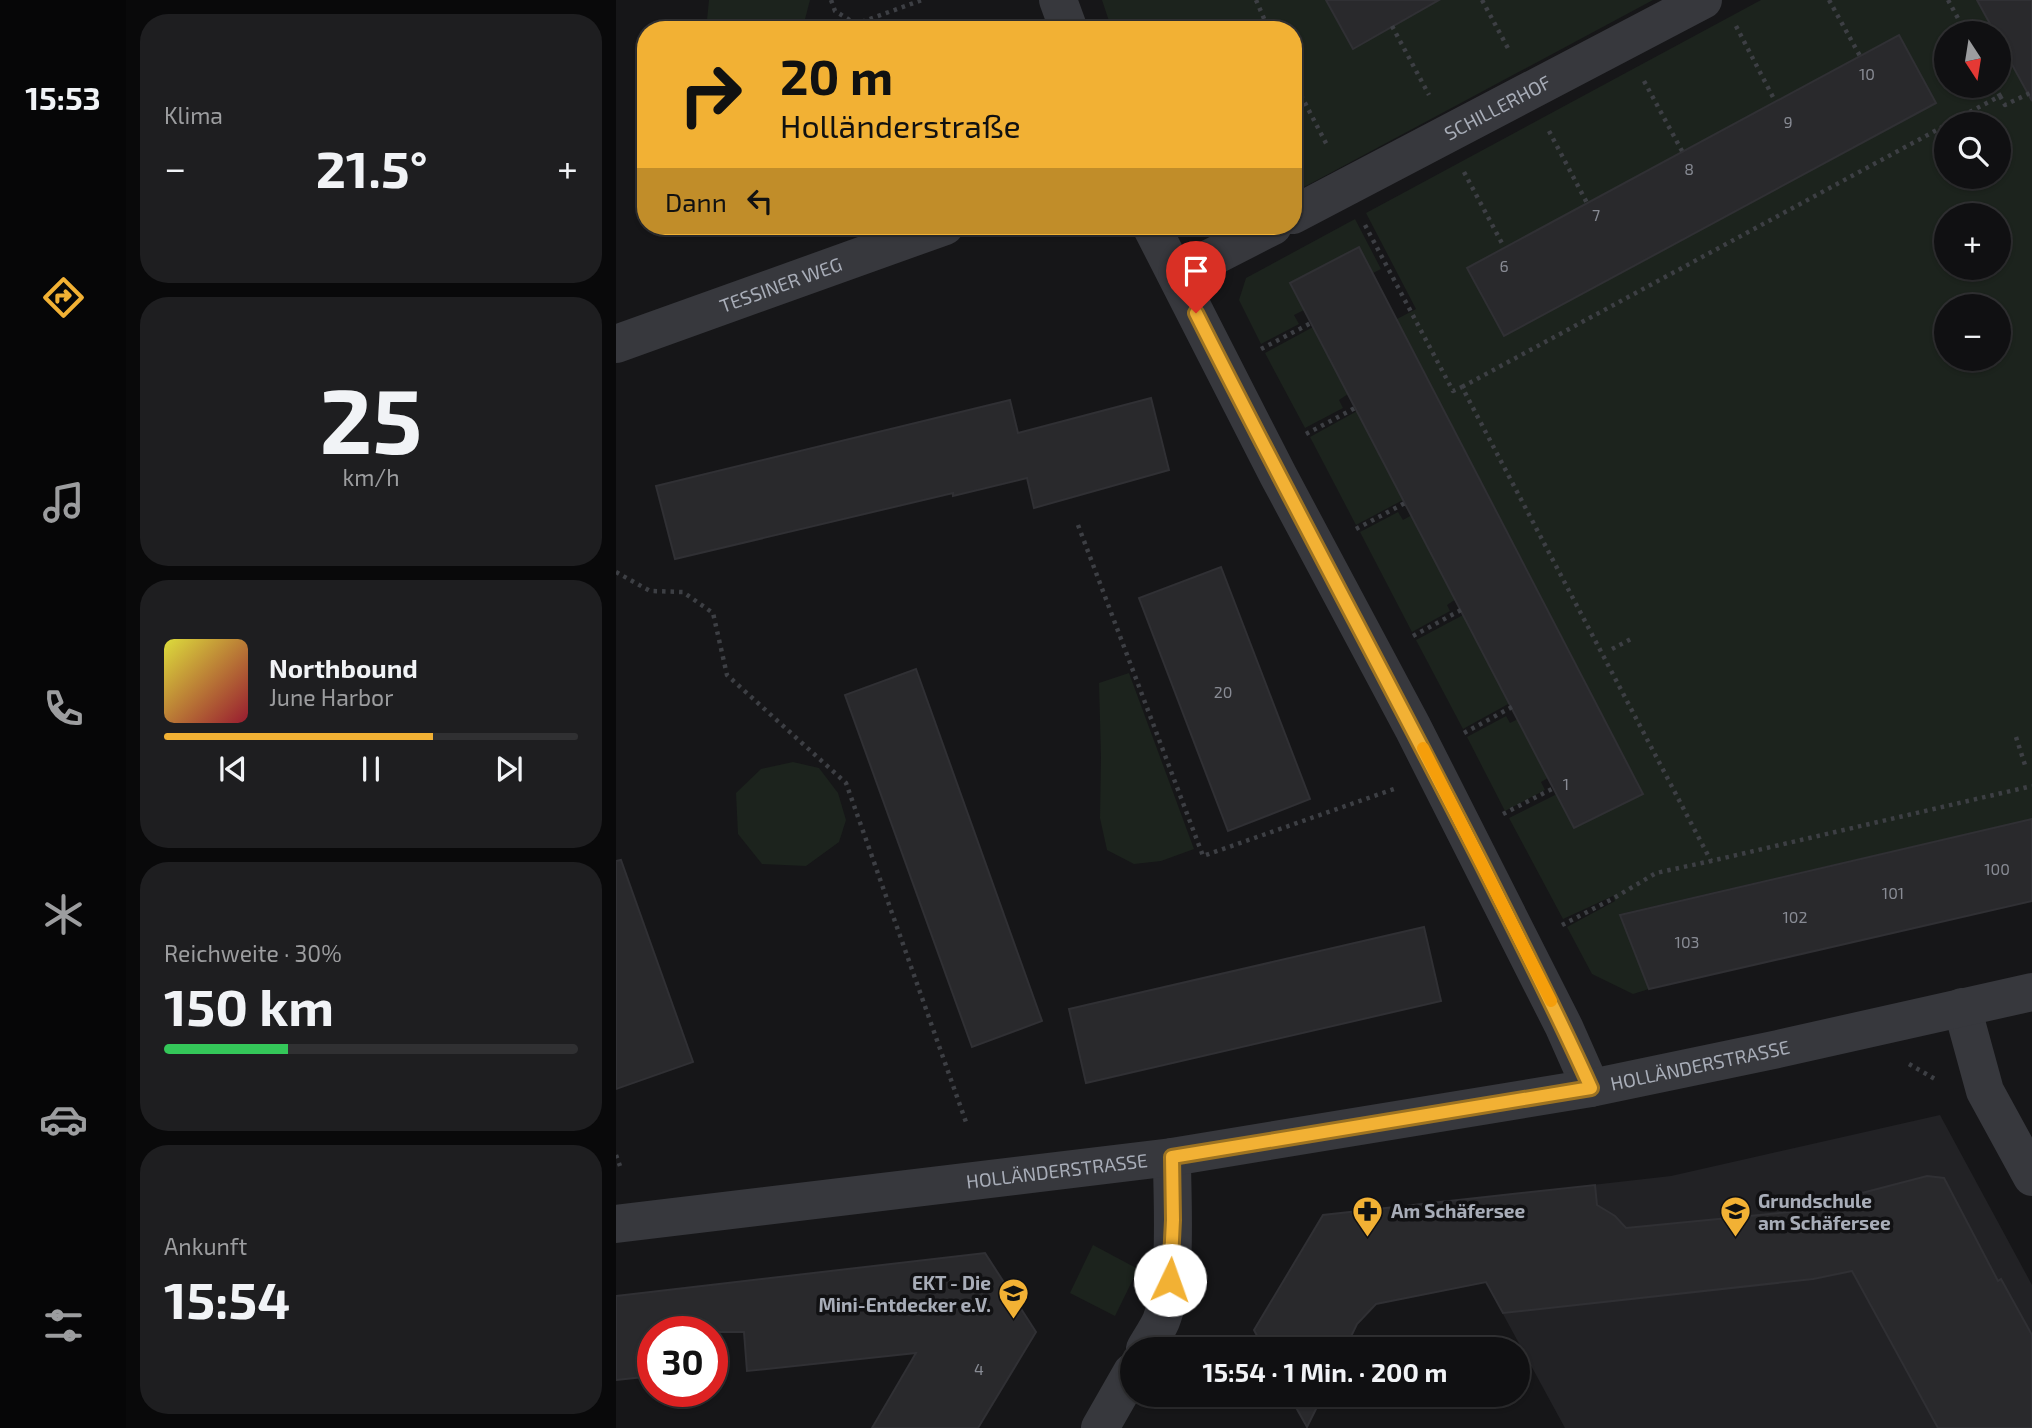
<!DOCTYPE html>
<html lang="de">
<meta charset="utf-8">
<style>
:root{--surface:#101012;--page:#1e1e20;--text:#f1f3f6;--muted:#9c9d9f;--line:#303032;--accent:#f2b134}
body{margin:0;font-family:"Exo 2",sans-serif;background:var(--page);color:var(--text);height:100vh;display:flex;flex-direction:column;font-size:26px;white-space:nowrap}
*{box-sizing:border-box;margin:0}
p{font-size:23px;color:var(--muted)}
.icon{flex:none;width:38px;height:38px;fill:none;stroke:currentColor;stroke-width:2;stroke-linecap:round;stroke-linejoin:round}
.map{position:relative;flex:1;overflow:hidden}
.side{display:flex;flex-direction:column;gap:14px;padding:14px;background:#09090a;width:490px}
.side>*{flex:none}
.hud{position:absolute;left:21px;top:21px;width:665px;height:214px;border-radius:28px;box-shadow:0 2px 5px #0004,0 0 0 2px var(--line);background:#f2b134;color:#111;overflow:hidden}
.needle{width:46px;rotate:168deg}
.tools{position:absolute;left:1318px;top:21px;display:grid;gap:14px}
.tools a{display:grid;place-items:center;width:77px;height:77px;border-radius:50%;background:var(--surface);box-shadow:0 2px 5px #0004,0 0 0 2px var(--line);font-size:35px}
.speed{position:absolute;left:21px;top:1316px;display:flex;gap:14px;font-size:35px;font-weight:700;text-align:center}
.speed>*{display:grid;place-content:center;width:91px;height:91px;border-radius:50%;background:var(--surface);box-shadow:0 2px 5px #0004,0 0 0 2px var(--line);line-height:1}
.speed .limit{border:10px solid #d22;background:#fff;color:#111}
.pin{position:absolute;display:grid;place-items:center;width:60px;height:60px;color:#fff;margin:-72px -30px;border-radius:50% 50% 50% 0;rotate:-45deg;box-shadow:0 0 7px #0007}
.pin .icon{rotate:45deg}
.me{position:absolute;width:77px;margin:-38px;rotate:3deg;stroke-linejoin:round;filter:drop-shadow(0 0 5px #0008)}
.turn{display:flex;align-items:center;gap:24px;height:147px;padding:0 28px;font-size:32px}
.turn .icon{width:91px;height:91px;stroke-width:2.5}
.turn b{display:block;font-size:49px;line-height:60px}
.then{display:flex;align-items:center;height:66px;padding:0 28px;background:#0003;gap:14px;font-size:26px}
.big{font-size:52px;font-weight:700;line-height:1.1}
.side .widget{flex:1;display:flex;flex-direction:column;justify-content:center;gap:10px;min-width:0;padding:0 24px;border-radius:28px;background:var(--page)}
.side .dial{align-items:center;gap:0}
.dial b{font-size:91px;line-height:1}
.song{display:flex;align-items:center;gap:21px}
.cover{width:84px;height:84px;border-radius:10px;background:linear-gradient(135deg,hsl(60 70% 55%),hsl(350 70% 35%))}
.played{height:7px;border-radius:4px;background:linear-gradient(90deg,var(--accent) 65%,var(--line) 65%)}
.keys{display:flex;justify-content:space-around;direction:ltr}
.heat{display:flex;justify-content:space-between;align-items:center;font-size:38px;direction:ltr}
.charge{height:10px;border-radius:5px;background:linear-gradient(90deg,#34c759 30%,var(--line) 0)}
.trip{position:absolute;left:504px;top:1337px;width:410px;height:70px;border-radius:35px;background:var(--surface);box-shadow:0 2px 5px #0004,0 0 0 2px var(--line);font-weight:700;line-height:70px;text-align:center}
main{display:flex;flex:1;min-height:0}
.dock{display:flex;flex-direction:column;width:126px;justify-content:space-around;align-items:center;background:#060607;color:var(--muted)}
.dock .icon{width:49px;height:49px}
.dock .active{color:var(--accent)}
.dock b{font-size:32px;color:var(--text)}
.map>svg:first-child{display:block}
.built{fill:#222225}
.green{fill:#1c231d;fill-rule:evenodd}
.building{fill:#29292c;stroke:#303034;stroke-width:2}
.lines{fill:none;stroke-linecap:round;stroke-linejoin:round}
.path{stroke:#3d3f44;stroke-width:4.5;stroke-dasharray:3.5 5;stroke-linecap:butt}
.minor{stroke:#37383d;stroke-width:38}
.tertiary{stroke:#37383d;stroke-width:38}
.route-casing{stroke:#9d7322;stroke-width:18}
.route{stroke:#f2b134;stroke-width:12}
.slow{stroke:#f59e0b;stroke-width:12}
.labels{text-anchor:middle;stroke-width:7;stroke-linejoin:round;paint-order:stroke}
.number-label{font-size:16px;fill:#888b94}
.street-label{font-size:19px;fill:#a8adb8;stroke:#111113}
.poi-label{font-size:19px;font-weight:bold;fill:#a8adb8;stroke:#111113;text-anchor:start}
</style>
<main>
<nav class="dock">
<b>15:53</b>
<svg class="icon active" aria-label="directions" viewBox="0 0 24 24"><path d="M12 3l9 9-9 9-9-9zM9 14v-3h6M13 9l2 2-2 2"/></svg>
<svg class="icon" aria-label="music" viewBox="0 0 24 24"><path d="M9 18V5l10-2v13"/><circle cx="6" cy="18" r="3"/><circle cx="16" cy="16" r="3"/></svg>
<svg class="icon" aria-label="phone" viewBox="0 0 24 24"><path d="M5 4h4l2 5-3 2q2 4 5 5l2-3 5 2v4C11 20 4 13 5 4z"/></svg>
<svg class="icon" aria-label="climate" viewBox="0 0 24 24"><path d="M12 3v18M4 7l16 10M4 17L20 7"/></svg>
<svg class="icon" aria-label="car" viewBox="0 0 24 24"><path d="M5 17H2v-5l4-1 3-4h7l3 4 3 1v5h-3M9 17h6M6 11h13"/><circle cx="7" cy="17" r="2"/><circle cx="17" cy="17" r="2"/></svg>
<svg class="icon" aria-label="filters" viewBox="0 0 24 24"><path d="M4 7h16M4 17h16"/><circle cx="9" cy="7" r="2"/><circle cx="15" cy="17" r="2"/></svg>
</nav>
<section class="side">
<div class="widget"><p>Klima</p>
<div class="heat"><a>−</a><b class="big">21.5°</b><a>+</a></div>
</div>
<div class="widget dial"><b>25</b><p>km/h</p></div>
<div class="widget">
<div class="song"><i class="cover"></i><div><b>Northbound</b><p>June Harbor</p></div></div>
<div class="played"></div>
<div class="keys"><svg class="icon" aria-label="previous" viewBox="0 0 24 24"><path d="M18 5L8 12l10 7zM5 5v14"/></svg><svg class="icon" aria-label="pause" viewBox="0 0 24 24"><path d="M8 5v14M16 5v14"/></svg><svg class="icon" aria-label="next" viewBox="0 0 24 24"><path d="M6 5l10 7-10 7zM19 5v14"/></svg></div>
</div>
<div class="widget"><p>Reichweite · 30%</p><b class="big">150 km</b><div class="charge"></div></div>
<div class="widget"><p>Ankunft</p><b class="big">15:54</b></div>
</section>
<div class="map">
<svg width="1416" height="1428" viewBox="0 0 1416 1428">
<rect width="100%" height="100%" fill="#161618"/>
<polygon class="built" points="1324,1115 1416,1285 1416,1428 949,1428 826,1202 1055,1176"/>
<g class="green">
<polygon points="93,0 194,0 188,23 179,30 90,30"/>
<polygon points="486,0 1037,0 677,193 677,30 496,30"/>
<path d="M1145,0h217l18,33h-50v53h52l1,-48 33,42v739l-412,95 29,75 -16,5 -41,-20 -25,-47 48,-26 -2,-5 -50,23 -54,-101 48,-24 18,33 68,-34 -246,-474 19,-10 -50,-96zM1330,124h52v53h-52zM1330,215h52v53h-52zM1330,306h52v53h-52z"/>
<polygon points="739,219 765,269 757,273 743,248 688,310 678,315 683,324 645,344 623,300 630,278"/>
<polygon points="697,327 732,394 723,400 727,408 689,428 649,353"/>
<polygon points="741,411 787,500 740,525 694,437"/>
<polygon points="782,512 787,520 796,515 840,599 831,605 834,611 796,632 744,532"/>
<polygon points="847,615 894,703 847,729 800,640"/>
<polygon points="513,673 578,849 545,861 518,864 491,850 484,818 485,757 483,683"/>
<polygon points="890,716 894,723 902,719 932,778 925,782 929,790 889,811 851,737"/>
<polygon points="177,762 203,768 222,793 230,820 223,842 190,866 146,864 122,834 120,793 145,769"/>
<polygon points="477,1245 522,1269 499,1316 454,1293"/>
</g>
<g class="building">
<polygon points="710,0 823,0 737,49"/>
<polygon points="1361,0 1416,0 1416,101 1382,39 1382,33 1379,33"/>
<polygon points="1283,35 1320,103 888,336 851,268"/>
<polygon points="743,247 1027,794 958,828 674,283"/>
<polygon points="535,398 553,470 418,508 411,478 337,496 337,493 59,559 40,486 394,400 402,433"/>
<polygon points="605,567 694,799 612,831 523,598"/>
<polygon points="300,669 426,1021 356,1047 229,695"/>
<polygon points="1416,819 1416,901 1033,989 1004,915"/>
<polygon points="5,860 77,1062 0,1089 0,861"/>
<polygon points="808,927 825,1001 470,1083 453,1009"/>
<polygon points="1311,1176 1328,1178 1382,1281 1385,1279 1416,1335 1416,1428 1322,1428 1236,1271 1197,1279 887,1313 870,1282 760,1304 741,1324 729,1349 648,1349 638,1330 707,1215 979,1185 981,1205 999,1216 1010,1228 1173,1212"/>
<polygon points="369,1253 420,1332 362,1428 256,1428 300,1353 131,1371 128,1332 37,1332 37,1376 0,1380 0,1296"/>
<polygon points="673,1395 707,1395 691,1427"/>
</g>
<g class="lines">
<g class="path">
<polyline points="215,0 219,11 240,24 306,0"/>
<polyline points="640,0 653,30"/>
<polyline points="866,0 894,52"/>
<polyline points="1213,0 1244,56"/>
<polyline points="1332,0 1350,33"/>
<polyline points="776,26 813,95"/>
<polyline points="1120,26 1159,101"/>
<polyline points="677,80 712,147"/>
<polyline points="1028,81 1066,151"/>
<polyline points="1384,96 1389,105 1416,92"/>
<polyline points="1331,124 1384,96 1378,86"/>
<polyline points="933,131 971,203"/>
<polyline points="848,172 888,247"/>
<polyline points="749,225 837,391 846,387 1095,861 1416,786"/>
<polyline points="645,349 695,323"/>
<polyline points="846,387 1330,125"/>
<polyline points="690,434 739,408"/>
<polyline points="462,525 587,856 778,789"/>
<polyline points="740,529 789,503"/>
<polyline points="0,572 34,591 67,592 97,613 111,675 230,783 351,1125"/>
<polyline points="797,636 845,610"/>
<polyline points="996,649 1015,639"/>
<polyline points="848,733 896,707"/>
<polyline points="1400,737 1409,765"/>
<polyline points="887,814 938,788"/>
<polyline points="946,925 998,898 1040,873 1095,861"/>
<polyline points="1293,1064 1319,1079"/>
<polyline points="0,1155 4,1166"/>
</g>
<g class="minor">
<polyline points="442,0 453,30"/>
<path id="s1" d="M677,215l410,-215"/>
<polyline points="535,226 662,475 797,728 948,1027 975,1088"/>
<polyline points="561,275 657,226"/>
<path id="s2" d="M0,344l329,-118"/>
<polyline points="1346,1007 1369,1091 1416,1177"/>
<path d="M529,1349c5,-9 12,-19 16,-28 17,-43 11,-117 11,-164"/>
<polyline points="484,1428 516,1372"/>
</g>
<path class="tertiary" id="s3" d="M0,1224l556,-67 419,-69 187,-39 254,-57"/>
</g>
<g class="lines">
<defs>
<path id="route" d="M554,1280l3,-60 -1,-63 419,-69c-34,-76 -72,-150 -109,-224 -94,-184 -193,-366 -286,-551"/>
</defs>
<use href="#route" class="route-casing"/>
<use href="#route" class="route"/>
<polyline class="slow" points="807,748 935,1001"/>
</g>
<defs>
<symbol id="pharmacy-pin" viewBox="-11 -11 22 30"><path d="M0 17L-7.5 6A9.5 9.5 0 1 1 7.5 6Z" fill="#f2b134" stroke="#111113"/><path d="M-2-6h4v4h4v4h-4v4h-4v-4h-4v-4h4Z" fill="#111"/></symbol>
<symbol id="school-pin" viewBox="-11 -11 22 30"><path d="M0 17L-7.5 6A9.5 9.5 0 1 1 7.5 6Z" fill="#f2b134" stroke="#111113"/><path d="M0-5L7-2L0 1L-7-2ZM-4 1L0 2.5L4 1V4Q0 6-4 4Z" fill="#111"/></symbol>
</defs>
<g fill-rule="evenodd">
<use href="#pharmacy-pin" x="734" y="1194" width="35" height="47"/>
<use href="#school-pin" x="1102" y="1194" width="35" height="47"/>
<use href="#school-pin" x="380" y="1276" width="35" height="47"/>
</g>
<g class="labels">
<g class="number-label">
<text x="1251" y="80">10</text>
<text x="1172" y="128">9</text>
<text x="1073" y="175">8</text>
<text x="980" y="221">7</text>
<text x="888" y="272">6</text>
<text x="607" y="698">20</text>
<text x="950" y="790">1</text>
<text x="1381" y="875">100</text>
<text x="1277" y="899">101</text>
<text x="1179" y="923">102</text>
<text x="1071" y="948">103</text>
<text x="363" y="1375">4</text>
</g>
<g class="street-label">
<text dy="7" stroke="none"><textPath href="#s1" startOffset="231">SCHILLERHOF</textPath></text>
<text dy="7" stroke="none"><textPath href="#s2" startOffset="175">TESSINER WEG</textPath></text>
<text dy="7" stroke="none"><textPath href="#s3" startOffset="1096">HOLLÄNDERSTRASSE</textPath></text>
<text dy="7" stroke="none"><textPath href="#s3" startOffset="444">HOLLÄNDERSTRASSE</textPath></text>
</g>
<g class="poi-label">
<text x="1142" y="1208">Grundschule<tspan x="1142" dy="22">am Schäfersee</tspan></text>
<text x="775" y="1218">Am Schäfersee</text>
<text x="375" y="1290" text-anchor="end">EKT - Die<tspan x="375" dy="22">Mini-Entdecker e.V.</tspan></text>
</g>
</g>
</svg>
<div class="tools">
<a><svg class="needle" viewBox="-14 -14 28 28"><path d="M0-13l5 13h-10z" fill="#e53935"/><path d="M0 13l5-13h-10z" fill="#9c9d9f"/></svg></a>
<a><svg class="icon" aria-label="search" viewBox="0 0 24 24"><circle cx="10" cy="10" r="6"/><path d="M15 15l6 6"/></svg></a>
<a>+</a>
<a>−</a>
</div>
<div class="speed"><div class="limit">30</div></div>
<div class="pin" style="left:580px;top:313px;background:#d93025"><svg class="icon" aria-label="arrive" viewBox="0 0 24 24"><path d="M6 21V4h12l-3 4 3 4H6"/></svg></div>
<svg class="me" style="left:554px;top:1280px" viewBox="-20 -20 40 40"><circle r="19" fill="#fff"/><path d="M0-13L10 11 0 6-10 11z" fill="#f2b134"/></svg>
<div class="trip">15:54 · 1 Min. · 200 m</div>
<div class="hud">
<div class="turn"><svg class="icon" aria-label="right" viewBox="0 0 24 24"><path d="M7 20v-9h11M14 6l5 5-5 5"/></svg><div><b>20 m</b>Holländerstraße</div></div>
<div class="then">Dann<svg class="icon" aria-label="left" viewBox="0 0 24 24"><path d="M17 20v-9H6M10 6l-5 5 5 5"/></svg></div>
</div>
</div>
</main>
